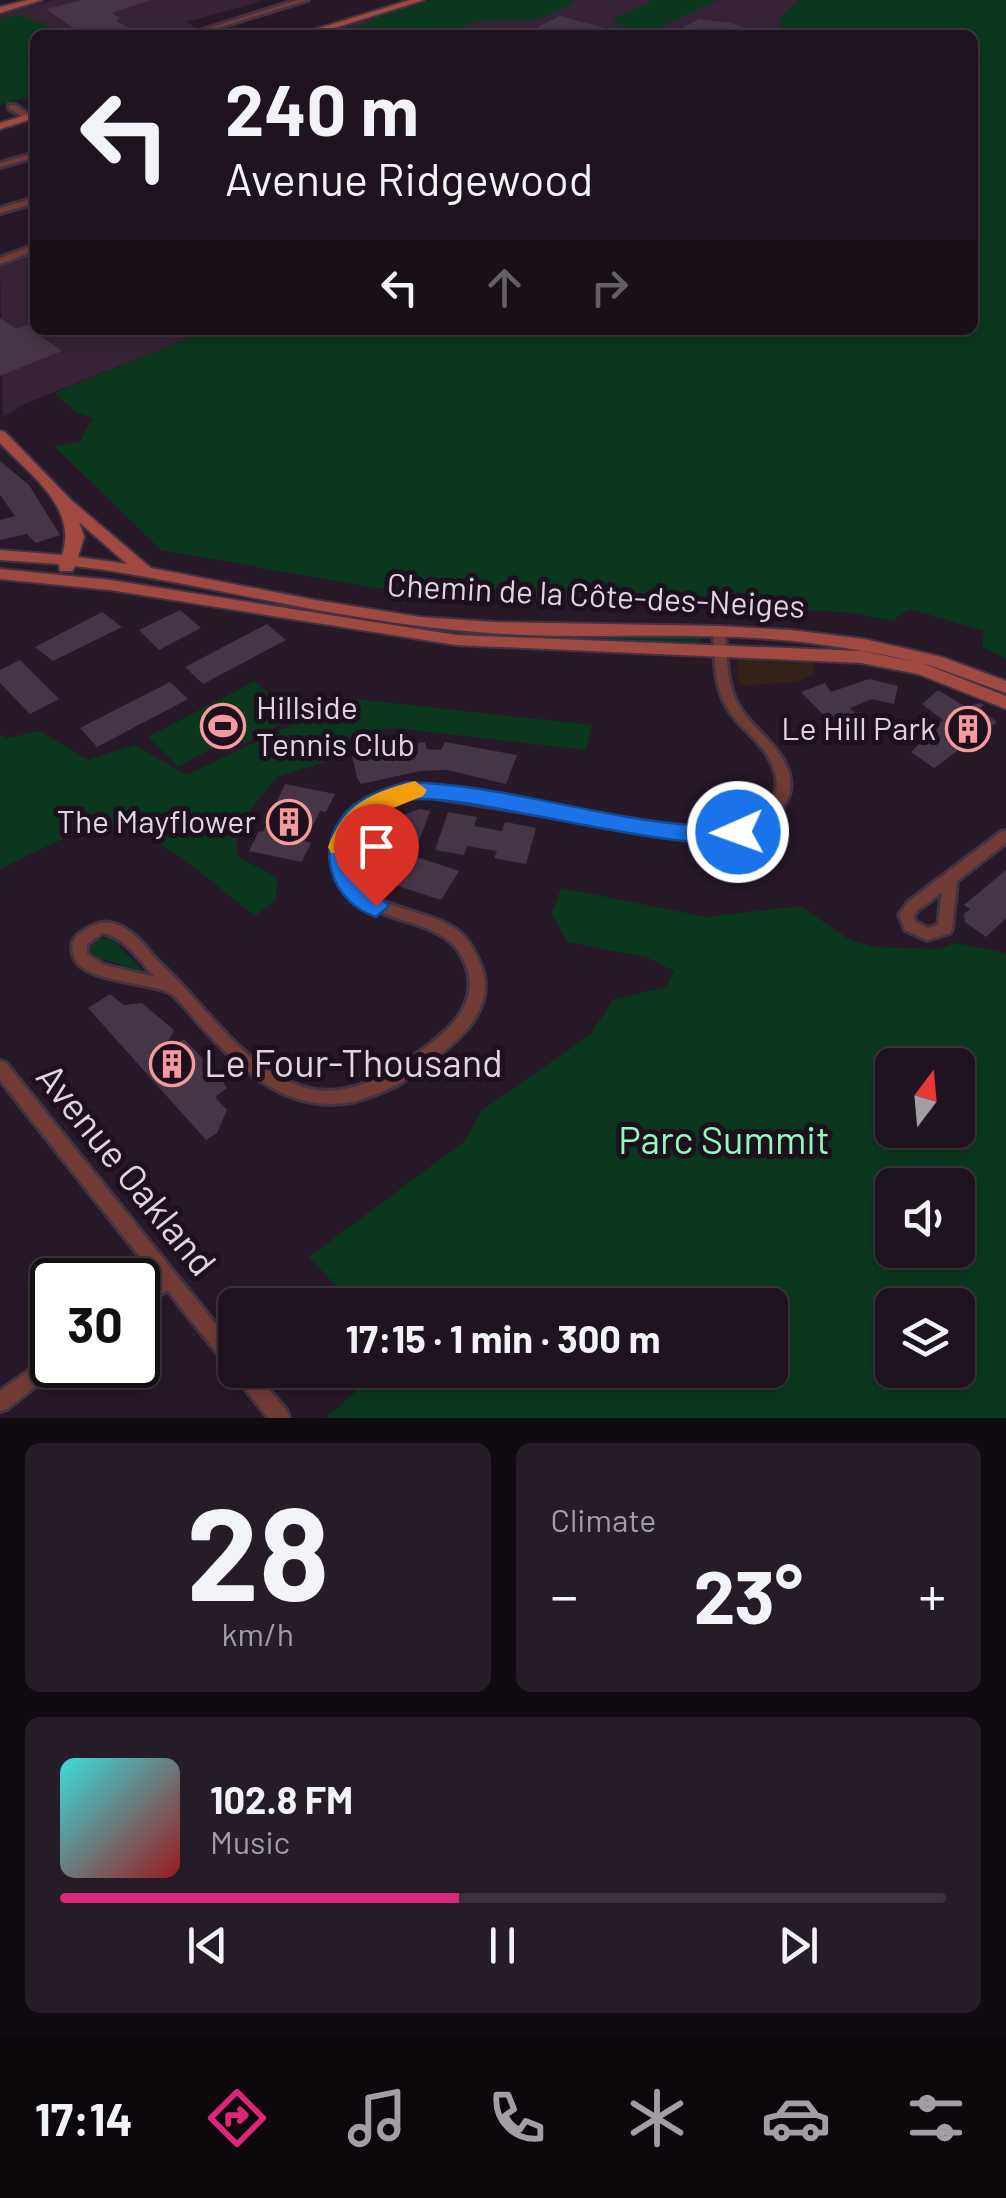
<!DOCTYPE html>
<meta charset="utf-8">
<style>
:root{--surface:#1e131f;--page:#261c28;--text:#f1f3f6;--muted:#a19ea4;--line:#3c323d;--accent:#db2777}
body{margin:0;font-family:Barlow,sans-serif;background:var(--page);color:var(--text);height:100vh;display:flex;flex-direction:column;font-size:38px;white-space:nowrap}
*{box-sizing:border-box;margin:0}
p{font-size:32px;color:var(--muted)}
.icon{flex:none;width:55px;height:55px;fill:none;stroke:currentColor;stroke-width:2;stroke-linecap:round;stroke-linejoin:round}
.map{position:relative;height:1418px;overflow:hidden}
.sheet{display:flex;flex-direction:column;gap:25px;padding:25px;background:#100a11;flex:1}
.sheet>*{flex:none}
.top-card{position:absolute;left:30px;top:30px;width:948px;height:305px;border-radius:15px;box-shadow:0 5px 15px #0003,0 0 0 2px var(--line);background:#1e131f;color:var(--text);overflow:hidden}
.needle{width:65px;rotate:16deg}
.tools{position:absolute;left:875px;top:1048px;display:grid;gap:20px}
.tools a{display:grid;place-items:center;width:100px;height:100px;border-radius:15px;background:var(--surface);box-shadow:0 5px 15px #0003,0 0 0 2px var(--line);font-size:50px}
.speed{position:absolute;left:30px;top:1258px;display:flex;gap:20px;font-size:50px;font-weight:700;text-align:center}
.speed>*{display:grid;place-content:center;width:130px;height:130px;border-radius:50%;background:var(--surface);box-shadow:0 5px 15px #0003,0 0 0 2px var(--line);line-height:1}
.speed .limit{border:5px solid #111;border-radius:15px;background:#fff;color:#111}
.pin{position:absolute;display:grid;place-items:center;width:85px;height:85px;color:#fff;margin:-102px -42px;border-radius:50% 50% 50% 0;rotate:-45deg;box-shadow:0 0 10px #0007}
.pin .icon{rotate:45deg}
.me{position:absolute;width:110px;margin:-55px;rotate:268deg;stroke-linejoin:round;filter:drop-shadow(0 0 8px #0008)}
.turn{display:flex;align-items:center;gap:35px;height:210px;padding:0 30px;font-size:45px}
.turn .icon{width:130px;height:130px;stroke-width:2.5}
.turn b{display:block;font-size:70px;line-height:85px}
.lanes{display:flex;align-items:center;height:95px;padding:0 30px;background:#0003;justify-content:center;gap:50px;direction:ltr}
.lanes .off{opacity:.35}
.big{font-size:75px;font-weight:700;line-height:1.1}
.sheet .tile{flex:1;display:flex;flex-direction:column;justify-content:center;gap:15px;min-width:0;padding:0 35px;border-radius:15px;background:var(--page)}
.sheet .dial{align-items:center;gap:0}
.dial b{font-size:130px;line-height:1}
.song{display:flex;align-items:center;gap:30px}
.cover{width:120px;height:120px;border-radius:15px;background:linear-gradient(135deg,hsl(180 70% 55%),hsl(0 70% 35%))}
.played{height:10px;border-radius:5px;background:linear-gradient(90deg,var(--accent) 45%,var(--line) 45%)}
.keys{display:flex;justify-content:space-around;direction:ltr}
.heat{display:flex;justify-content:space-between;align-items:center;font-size:55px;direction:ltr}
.sheet .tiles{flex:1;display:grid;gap:25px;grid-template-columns:1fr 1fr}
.tile:last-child{grid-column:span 2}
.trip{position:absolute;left:218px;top:1288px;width:570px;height:100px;border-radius:15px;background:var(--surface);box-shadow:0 5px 15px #0003,0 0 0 2px var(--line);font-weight:700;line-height:100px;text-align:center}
.tabs{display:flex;height:160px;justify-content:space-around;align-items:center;background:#0c080c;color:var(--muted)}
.tabs .icon{width:70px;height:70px}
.tabs .current{color:var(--accent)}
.tabs b{font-size:45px;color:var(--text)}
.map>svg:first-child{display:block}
.commercial{fill:#322219}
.built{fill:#362336}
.green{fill:#0b371f;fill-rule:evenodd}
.building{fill:#463546}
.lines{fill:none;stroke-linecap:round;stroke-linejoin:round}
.street-casing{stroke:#423342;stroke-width:6}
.secondary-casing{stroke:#423342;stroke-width:4}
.street{fill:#723c36;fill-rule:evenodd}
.secondary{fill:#9f4941;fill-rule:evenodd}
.route{fill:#1a73e8;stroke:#114b97;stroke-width:2.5}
.slow{fill:#f59e0b}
.labels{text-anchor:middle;stroke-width:10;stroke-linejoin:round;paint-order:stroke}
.street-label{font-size:32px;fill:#dfd5df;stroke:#1e101f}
.poi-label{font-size:32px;fill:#dfd5df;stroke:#1e101f;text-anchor:end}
.near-poi-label{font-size:38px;fill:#dfd5df;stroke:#1e101f;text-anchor:start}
.near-park-label{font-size:38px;fill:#8cfeba;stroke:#1e101f}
.near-street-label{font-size:38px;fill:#dfd5df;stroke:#1e101f}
</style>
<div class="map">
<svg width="1006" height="1418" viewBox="0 0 1006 1418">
<rect width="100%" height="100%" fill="#281929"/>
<polygon class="commercial" points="738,659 814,660 814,675 796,682 742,686 737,679"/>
<g class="built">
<polygon points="54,0 260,0 262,1 186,22 207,34 204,35 35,35 35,95 0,105 0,14"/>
<polygon points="432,0 799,0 780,18 783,35 316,35"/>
<polygon points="35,254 35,330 209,330 24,404 3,417 0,267"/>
</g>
<g class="green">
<polygon points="432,0 572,0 574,4 535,20 480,21 433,35 344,35 335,31 374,22 370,18"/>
<polygon points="654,0 719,0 652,31 616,24 614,18"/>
<polygon points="799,0 1006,0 1006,659 982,647 984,631 910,609 892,621 854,613 716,604 453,596 375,588 161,550 54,446 80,441 93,418 77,413 54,393 209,330 972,330 972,35 783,35 780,18"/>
<polygon points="24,16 51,27 44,31 109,35 35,35 35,95 0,105 0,21 5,19 0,17"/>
<path d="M369,620l93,11 239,7 1,5c-49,0 -311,-3 -333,-23z"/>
<polygon points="255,681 294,717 245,744 235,736 178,767 148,737"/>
<path d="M347,698l245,27 -6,25 -190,-22 -43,6 -31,29 -45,14 -42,52 3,28 39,20 -1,23 -21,16c-30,-23 -108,-94 -145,-91 -35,4 -78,29 -110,44v-135l7,4 33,-7 48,29 47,-15 52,30z"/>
<path d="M561,888l145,29 94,-11 50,34 22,7 67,2 17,-6 50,10v465h-680l54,-48h390v-65h-417l-44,-48 156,-116 17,-31 108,-75 23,-35 53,-13 8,-16 -28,-14 -79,-15 -15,-29zM892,1065h66v65h-66zM892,1185h66v65h-66zM892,1305h66v65h-66z"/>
<polygon points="110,936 143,971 91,956 91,942"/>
</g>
<g class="building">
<polygon points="81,0 151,0 112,13 120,18 116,21 143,35 76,30 46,9"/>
<polygon points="560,16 620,32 619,35 556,35 537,27"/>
<polygon points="699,19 731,23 765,35 669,35"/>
<polygon points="0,318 16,329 35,322 35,332 62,351 0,376"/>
<polygon points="0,461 29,485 60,535 36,543 27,534 0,540 0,520 15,516 0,495"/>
<polygon points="180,610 201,628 159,650 139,630"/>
<polygon points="102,612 122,627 53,661 35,647"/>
<polygon points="267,624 286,640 203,684 185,667"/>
<polygon points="20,660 59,699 30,714 0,683 0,670"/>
<polygon points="869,679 898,686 894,704 872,699 850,708 870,727 845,737 801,692 825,683 831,692"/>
<polygon points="170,682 188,699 97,747 80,728"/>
<polygon points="938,690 966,707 980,703 984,705 979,709 997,722 934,768 911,752 943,720 922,704"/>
<polygon points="425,742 427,749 441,750 445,742 517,755 506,784 447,770 420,771 361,784 357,778 352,756"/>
<polygon points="285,784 335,794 326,812 320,811 305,841 311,843 302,862 249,851 259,831 263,832"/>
<polygon points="420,809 430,811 417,847 404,844 402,852 459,871 441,900 395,885 393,891 388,890 370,861 370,844 377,830 391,819"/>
<polygon points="448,812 477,817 474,826 502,831 505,822 536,828 526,864 494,858 497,851 467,846 464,855 435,850"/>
<polygon points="1006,870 1006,918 986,937 965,922 964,914 970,909 964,905"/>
<polygon points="110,994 124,1005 142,1003 174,1030 163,1052 184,1039 219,1076 227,1088 215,1097 227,1110 217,1133 206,1140 88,1008"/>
</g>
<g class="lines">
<defs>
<g id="street">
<polygon points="298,0 308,0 207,31 202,30"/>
<polygon points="9,105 15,105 35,118 35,123 9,109"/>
<polygon points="35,153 35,157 0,167 0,163"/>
<polygon points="35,198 35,203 0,213 0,208"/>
<polygon points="35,245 35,251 0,264 0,258"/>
<path d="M719,627l6,4c2,23 1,48 11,70 10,21 32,35 45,55 36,58 -39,83 -84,84l-280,-45c-26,6 -57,16 -68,43 -5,11 -3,23 2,33 18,41 75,36 107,60 12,10 18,21 23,35 17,45 -26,78 -58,101 -9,6 -18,14 -28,19 -12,6 -26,11 -39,15 -9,3 -16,2 -25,3 -50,0 -89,-34 -121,-68 -10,-10 -30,-37 -40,-43 -20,-12 -94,-10 -97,-40 -2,-11 0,-15 9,-21 14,-9 22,-13 38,-6 16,7 26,22 37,34 8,8 17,16 24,24 36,38 74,92 129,105 22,5 44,-1 65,-9 16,-6 29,-17 43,-27 29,-21 63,-48 48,-88 -4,-10 -10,-19 -19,-26 -25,-18 -60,-19 -85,-37 -35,-23 -38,-64 -7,-92 17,-15 41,-19 62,-25l280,45c38,-1 99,-17 74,-68 -11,-24 -37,-37 -48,-62 -9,-21 -8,-46 -10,-69zM103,933c23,5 37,28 52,44l-51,-12 -17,-11v-10z"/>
<path d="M1006,831v12l-49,38 -5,48 -2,4 -23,7 -22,-10 -6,-15 9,-13 93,-70zM942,892l-4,33 -10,3 -12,-6 -3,-6 5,-6z"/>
<polygon points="0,1061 6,1063 235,1348 235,1370 253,1370 287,1411 289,1418 268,1418 235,1376 232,1370 229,1368 167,1290 144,1308 138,1310 138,1292 156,1277 0,1080"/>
<polygon points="52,1354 52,1365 60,1365 58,1369 7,1409 0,1411 0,1391"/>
</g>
<g id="secondary">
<polygon points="28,0 42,0 0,13 0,7"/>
<polygon points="410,0 424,0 312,35 297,35"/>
<polygon points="35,112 35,118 0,129 0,123"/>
<path d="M0,431l5,1 66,68 80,68 164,32 105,17 74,5 224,4 73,4 73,9 78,18 64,24v12l-74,-27 -10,-3 84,33v13l-88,-35 -57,-11 -405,-18 -346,-55 -110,-11v-10l110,11 346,55 405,16 60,12c-42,-10 -84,-17 -127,-22 -101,-10 -204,-1 -305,-8 -130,-9 -255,-42 -383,-63l-31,-4 -3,5h-12l-1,-7 -59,-4v-10l62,5c16,-48 -32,-80 -62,-112zM79,522l48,42 -49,-7 6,-20z"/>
</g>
</defs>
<use href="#street" class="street-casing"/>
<use href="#secondary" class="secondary-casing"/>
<use href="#street" class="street"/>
<use href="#secondary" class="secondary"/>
</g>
<path class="route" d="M408,782c96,3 189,36 284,43 18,2 48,-10 58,7 -24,39 -285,-43 -341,-32 -26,5 -39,21 -55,40l2,33 33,33 -13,11c-54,-18 -65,-89 -13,-118 13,-8 30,-13 45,-17z"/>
<path class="slow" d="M415,781l12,9 -4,6 -52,21 -22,36h-18l-3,-6c16,-43 44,-55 87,-66z"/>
<defs>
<symbol id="stadium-ring" viewBox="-11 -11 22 22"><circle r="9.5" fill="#1e101f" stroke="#f59b9d" stroke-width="1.5"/><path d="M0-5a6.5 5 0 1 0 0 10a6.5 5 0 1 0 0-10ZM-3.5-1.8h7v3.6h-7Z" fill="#f59b9d"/></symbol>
<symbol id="building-ring" viewBox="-11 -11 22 22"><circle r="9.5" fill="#1e101f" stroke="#f59b9d" stroke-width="1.5"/><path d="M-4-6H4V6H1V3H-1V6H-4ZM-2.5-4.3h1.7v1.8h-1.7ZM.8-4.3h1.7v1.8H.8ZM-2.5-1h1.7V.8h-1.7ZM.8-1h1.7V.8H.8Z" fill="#f59b9d"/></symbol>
</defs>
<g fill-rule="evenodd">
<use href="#stadium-ring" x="198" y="701" width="50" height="50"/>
<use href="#building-ring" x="943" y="704" width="50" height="50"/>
<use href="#building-ring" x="264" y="797" width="50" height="50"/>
<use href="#building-ring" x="147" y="1039" width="50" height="50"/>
</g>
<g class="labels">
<g class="street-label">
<text transform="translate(596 596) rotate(3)" y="11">Chemin de la Côte-des-Neiges</text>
</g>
<g class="poi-label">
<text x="256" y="719" text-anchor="start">Hillside<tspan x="256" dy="37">Tennis Club</tspan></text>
<text x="936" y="740">Le Hill Park</text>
<text x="256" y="833">The Mayflower</text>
</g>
<g class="near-poi-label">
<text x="204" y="1077">Le Four-Thousand</text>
</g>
<g class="near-park-label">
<text x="724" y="1154">Parc Summit</text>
</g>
<g class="near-street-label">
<text transform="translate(126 1170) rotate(51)" y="13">Avenue Oakland</text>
</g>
</g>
</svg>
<div class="tools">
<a><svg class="needle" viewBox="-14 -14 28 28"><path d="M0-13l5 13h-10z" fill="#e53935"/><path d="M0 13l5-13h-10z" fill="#a19ea4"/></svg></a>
<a><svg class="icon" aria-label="sound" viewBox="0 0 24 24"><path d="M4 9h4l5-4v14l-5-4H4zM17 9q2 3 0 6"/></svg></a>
<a><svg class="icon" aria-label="layers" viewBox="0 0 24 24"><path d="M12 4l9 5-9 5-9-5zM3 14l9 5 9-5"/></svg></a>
</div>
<div class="speed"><div class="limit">30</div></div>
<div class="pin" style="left:376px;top:906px;background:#d93025"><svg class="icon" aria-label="arrive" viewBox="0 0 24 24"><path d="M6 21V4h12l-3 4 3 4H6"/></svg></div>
<svg class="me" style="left:738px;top:832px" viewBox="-20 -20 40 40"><circle r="17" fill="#1a73e8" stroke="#fff" stroke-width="3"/><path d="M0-11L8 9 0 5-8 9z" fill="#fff"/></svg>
<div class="trip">17:15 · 1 min · 300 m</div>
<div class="top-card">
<div class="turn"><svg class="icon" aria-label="left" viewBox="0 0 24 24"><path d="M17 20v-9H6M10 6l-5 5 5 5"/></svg><div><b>240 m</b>Avenue Ridgewood</div></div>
<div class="lanes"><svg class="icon" aria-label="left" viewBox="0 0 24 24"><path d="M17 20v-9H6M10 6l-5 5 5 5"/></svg><svg class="icon off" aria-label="ahead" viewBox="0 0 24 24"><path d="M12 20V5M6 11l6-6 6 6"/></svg><svg class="icon off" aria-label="right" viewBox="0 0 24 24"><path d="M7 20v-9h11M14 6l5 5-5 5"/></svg></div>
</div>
</div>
<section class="sheet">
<div class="tiles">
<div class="tile dial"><b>28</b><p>km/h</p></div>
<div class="tile"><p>Climate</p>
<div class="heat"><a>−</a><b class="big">23°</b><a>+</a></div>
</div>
<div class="tile">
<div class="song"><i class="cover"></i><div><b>102.8 FM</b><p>Music</p></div></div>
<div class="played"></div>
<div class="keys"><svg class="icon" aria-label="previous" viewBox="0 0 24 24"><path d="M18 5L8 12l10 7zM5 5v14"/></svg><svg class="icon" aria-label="pause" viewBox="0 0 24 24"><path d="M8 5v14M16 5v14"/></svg><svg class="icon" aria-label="next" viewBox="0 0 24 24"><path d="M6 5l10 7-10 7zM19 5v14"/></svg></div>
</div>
</div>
</section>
<nav class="tabs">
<b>17:14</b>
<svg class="icon current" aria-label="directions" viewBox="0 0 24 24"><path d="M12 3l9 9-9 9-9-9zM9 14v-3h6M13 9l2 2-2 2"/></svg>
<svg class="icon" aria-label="music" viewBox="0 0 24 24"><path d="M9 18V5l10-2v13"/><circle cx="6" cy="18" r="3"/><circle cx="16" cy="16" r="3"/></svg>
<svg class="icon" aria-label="phone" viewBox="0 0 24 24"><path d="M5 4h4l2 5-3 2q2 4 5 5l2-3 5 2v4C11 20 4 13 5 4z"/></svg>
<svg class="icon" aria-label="climate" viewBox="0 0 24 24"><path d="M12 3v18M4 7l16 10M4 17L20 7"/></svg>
<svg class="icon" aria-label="car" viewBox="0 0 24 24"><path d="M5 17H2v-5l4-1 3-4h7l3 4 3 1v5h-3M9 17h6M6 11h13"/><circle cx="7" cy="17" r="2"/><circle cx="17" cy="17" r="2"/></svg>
<svg class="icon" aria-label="filters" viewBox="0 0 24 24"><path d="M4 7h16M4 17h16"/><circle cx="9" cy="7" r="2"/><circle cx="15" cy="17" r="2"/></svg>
</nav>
